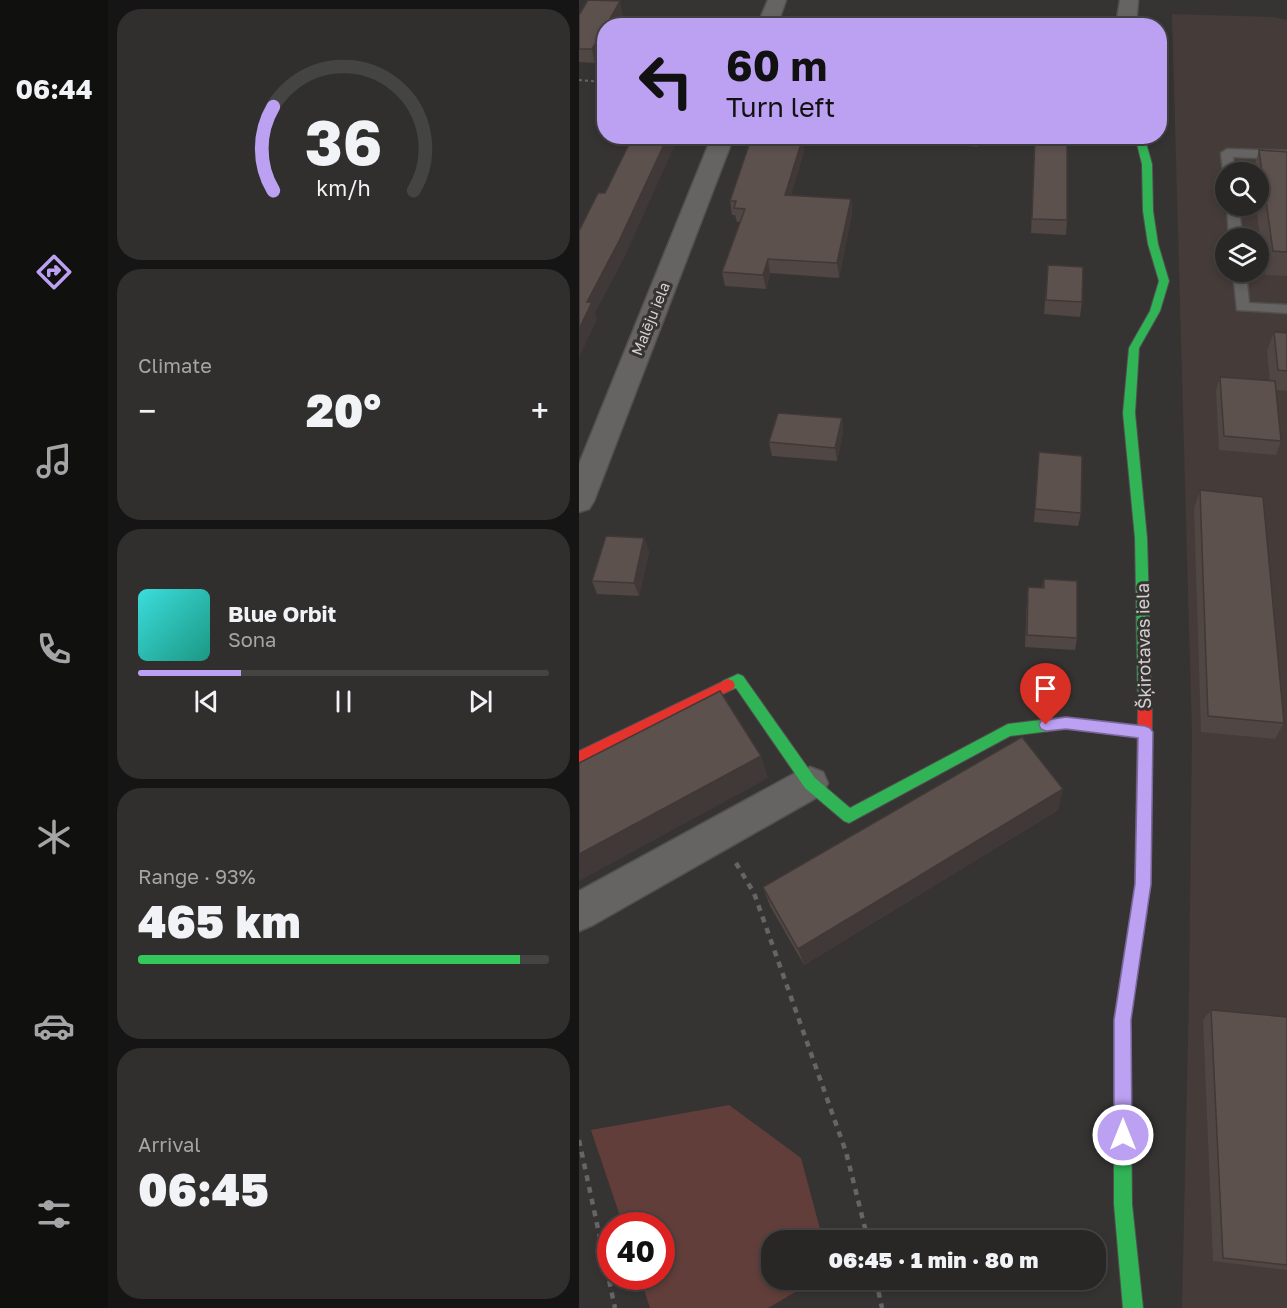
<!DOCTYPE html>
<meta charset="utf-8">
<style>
:root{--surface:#282726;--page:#302f2e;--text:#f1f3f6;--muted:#a5a5a7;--line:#444443;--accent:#bca0f2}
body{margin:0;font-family:"Golos Text",sans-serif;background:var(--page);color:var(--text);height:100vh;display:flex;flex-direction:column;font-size:22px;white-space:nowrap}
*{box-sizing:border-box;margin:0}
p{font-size:20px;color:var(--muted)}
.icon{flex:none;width:33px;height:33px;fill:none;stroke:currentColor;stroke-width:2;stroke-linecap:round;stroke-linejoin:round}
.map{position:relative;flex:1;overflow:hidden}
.sheet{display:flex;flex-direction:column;gap:9px;padding:9px;background:#161515;width:471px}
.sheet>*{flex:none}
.guide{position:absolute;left:18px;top:18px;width:570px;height:126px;border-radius:24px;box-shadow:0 3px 9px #0003,0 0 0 2px var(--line);background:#bca0f2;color:#111;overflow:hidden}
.tools{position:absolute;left:636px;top:162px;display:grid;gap:12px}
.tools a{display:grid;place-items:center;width:54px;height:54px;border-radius:50%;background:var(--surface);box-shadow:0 3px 9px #0003,0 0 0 2px var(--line);font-size:30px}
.speed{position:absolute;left:18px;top:1212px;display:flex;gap:12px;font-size:30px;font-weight:700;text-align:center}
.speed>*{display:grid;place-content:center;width:78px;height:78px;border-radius:50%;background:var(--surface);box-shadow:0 3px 9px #0003,0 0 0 2px var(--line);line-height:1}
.speed .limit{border:9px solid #d22;background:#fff;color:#111}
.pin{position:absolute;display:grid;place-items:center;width:51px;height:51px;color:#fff;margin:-62px -26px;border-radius:50% 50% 50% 0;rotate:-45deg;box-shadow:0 0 6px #0007}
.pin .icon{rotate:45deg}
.me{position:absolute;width:66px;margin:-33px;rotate:0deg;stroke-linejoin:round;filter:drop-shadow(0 0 4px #0008)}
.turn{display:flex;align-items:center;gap:21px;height:126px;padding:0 30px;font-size:27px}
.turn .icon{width:78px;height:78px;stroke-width:2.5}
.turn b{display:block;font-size:42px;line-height:51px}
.big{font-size:45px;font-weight:800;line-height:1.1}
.sheet .tile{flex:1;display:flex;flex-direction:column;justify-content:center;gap:9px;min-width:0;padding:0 21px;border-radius:24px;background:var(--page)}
.sheet .dial{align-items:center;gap:0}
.dial svg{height:156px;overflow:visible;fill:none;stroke:var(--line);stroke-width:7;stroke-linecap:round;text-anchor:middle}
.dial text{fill:var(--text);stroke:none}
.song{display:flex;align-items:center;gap:18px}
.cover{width:72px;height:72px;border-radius:9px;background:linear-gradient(135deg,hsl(180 70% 55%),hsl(170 70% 35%))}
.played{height:6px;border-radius:3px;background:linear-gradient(90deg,var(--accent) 25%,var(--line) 25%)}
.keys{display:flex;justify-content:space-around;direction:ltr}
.heat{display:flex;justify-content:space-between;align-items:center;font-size:33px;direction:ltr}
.charge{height:9px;border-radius:4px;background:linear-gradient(90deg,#34c759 93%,var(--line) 0)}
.trip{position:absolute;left:182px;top:1230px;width:345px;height:60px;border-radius:24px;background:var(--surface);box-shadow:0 3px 9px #0003,0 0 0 2px var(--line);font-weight:800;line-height:60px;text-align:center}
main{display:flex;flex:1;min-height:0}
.tab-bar{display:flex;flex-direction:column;width:108px;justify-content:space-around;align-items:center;background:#10100f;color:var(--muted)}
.tab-bar .icon{width:42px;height:42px}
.tab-bar .current{color:var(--accent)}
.tab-bar b{font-size:27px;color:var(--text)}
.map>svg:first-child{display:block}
.built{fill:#453b39;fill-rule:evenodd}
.green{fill:#613e39}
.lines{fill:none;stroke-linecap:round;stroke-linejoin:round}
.lane-casing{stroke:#51504f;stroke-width:3}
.street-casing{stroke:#51504f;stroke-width:3}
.fast-casing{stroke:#51504f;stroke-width:2}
.jam-casing{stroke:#51504f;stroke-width:2}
.path-far1{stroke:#666565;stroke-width:2;stroke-dasharray:3 3;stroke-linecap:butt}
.path{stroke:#666565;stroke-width:4.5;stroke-dasharray:6 6;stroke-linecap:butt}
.lane{fill:#666463;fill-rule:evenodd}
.street{fill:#666463;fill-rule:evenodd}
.fast{fill:#30b455;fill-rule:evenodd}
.jam{fill:#e5322d;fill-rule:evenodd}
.wall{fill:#504643}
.shaded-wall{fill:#413937}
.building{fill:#5d514e;stroke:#413937;stroke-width:1.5}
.route{fill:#bca0f2;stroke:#7a689d;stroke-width:1.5}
.labels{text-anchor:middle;stroke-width:6;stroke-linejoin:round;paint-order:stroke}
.far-street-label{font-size:15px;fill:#d3d0d0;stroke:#373332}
.street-label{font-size:18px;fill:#d3d0d0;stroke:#373332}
</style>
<main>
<nav class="tab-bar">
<b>06:44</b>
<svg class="icon current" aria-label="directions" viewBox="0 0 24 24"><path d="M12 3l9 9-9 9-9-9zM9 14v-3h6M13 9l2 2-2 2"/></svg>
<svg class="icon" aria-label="music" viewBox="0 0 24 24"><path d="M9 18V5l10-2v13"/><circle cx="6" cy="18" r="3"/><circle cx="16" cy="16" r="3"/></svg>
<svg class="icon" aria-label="phone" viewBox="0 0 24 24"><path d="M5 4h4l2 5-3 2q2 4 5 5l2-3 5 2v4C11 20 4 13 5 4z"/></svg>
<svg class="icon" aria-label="climate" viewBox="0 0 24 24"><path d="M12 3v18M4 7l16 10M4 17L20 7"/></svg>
<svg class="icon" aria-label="car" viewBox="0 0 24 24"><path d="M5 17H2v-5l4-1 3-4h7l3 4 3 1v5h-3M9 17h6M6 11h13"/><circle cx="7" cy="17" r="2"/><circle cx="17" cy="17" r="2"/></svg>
<svg class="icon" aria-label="filters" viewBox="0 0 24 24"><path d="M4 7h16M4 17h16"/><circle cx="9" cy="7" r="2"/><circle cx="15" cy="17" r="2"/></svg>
</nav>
<section class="sheet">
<div class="tile dial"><svg viewBox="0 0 100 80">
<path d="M14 69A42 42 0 1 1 86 69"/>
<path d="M14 69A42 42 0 0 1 14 26" stroke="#bca0f2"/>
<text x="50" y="56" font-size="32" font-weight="700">36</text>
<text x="50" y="72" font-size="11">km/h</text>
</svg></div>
<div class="tile"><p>Climate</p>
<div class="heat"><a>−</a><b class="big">20°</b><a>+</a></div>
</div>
<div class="tile">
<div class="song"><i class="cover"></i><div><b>Blue Orbit</b><p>Sona</p></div></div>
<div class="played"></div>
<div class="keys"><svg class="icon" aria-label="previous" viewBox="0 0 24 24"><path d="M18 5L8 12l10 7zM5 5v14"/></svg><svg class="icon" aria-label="pause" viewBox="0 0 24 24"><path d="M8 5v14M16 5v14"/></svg><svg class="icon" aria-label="next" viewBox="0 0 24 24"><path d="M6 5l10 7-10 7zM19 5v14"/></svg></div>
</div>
<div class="tile"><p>Range · 93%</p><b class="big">465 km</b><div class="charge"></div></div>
<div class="tile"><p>Arrival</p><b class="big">06:45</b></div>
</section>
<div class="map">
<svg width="708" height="1308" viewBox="0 0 708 1308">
<rect width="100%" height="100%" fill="#363433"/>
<path class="built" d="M593,14l101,3 14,3v1288h-105l7,-311 3,-263zM646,172h34v34h-34zM646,238h34v34h-34z"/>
<polygon class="green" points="150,1105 222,1158 244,1240 192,1240 192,1280 237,1280 189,1308 71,1308 61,1277 82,1276 82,1226 44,1225 12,1130"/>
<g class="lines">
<defs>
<g id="lane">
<polygon points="648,149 708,151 708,159 654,157 656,172 646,172 646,175 644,172 642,153"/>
<polygon points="648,206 660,206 663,238 650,238"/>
<polygon points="654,272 667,272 670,303 708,305 708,313 658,310"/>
</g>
<g id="street">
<polygon points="189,0 207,0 198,26 178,26"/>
<polygon points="541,0 559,0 557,26 537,26"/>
<polygon points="133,136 155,136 15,501 10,509 0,512 0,464"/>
<polygon points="231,767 244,772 249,783 244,794 14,925 0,931 0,891 218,772"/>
</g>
<g id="fast">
<polygon points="556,136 565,136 573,164 574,211 579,244 590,281 581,311 560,348 556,413 568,538 573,709 571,713 566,715 561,713 559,709 556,538 544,413 550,348 571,311 580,281 569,244 564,211 563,164"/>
<polygon points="159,674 164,676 236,778 271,808 429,724 487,717 566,726 571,728 573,732 571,736 566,738 487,729 431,736 270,823 265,821 226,788 157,688 149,691 144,689 142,685 144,681"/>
<polygon points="560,903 566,906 568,911 551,1020 553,1204 564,1308 544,1308 535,1204 535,1020 552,911 554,906"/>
</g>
<g id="jam">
<polygon points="149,679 154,681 156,685 154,689 0,764 0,751"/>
<polygon points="566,703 571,705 573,709 572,884 566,916 560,919 554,916 552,911 556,884 559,709 561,705"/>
</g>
</defs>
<use href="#lane" class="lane-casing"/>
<use href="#street" class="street-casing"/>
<use href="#fast" class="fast-casing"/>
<use href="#jam" class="jam-casing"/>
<polyline class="path-far1" points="0,80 26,82"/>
<g class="path">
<polyline points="157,863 175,893 267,1152 289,1240"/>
<polyline points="0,1140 36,1308"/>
<polyline points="297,1280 303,1308"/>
</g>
<use href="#lane" class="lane"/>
<use href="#street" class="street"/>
<use href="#fast" class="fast"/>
<use href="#jam" class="jam"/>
</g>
<g class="wall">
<polygon points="0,15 44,15 38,26 26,26 16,63 0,62"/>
<polygon points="359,136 401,136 399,147 359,144"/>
<polygon points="456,136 488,220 487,235 452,233"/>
<polygon points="224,137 225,151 212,195 272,199 273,213 260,278 191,273 187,289 146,286 143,272 161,222 158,222 156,215 153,215 151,201"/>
<polygon points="680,150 708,152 708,276 686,275 677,206 680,206 680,172 674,172"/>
<polygon points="469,265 503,302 501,317 465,314"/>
<polygon points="695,332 708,333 708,391 697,390 702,441 697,455 640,450 637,391 641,377 691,381 688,351"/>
<polygon points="263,418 264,432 258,461 193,456 190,442"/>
<polygon points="460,452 502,513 499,526 455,522"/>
<polygon points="621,490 705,723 696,739 622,732 615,509"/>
<polygon points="70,551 60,596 18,594 13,581"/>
<polygon points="465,579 498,638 496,650 446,647 448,600 449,587 463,588"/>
<polygon points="479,810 225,965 191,906 184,887"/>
<polygon points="632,1010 708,1017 708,1270 634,1261 624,1020"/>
</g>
<g class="shaded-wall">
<polygon points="41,1 44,15 38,26 27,26"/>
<polygon points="26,28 26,48 16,63 13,49"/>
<polygon points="89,136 100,136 45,258 16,313 18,319 0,358 0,329 8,302"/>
<polygon points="224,137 225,151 208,209 206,195"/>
<polygon points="272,199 273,213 260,278 258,263"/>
<polygon points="189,259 191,273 187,289 184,275"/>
<polygon points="263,418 264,432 258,461 256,448"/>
<polygon points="65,538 70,551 60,596 55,583"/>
<polygon points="182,756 189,778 0,881 0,854"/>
<polygon points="484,789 479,810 225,965 219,949"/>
</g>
<g class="building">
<polygon points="9,0 41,1 27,26 26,26 26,28 13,49 0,49 0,15"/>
<polygon points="54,136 89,136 40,241 8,302 13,302 0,329 0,231 19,193 26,193"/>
<polygon points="173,136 224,137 206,195 272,199 258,263 189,259 184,275 143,272 166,209 155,208 157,201 151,201"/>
<polygon points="456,136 488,136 488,220 453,219"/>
<polygon points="680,150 708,152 708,252 694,251"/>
<polygon points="469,265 504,267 503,302 467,300"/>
<polygon points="695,332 708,333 708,371 699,370"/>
<polygon points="641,377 696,381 702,441 645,436"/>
<polygon points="199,413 263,418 256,448 190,442"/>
<polygon points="460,452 503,456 502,513 456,509"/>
<polygon points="621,490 684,497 705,723 629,716"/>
<polygon points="27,536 65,538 55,583 13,581"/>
<polygon points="465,579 498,581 498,638 448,635 449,587 465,588"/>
<polygon points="141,691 182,756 0,854 0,763"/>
<polygon points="443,737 484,789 219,949 184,887"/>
<polygon points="632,1010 708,1017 708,1265 644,1258"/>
</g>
<polygon class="route" points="487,717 566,726 571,728 574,732 572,884 552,1020 553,1135 550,1141 544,1144 537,1141 535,1135 535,1020 556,884 559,738 487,729 467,731 462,729 460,725 462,721"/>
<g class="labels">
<g class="far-street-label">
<text transform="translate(72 319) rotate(-68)" y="5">Malēju iela</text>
</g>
<g class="street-label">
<text transform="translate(565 646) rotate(-91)" y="6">Šķirotavas iela</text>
</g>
</g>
</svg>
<div class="tools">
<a><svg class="icon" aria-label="search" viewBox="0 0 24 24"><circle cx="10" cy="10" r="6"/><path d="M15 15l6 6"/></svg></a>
<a><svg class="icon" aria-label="layers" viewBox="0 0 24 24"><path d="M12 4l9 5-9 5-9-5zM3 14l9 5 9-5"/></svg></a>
</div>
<div class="speed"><div class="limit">40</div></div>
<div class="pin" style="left:467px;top:725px;background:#d93025"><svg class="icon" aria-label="arrive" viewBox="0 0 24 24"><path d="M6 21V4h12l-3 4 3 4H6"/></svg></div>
<svg class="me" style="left:544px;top:1135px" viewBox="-20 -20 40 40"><circle r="17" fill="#bca0f2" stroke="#fff" stroke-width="3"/><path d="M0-11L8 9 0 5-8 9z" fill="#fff"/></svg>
<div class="trip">06:45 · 1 min · 80 m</div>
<div class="guide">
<div class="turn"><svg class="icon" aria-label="left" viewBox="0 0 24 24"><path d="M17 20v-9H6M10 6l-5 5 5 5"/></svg><div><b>60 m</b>Turn left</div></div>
</div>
</div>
</main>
